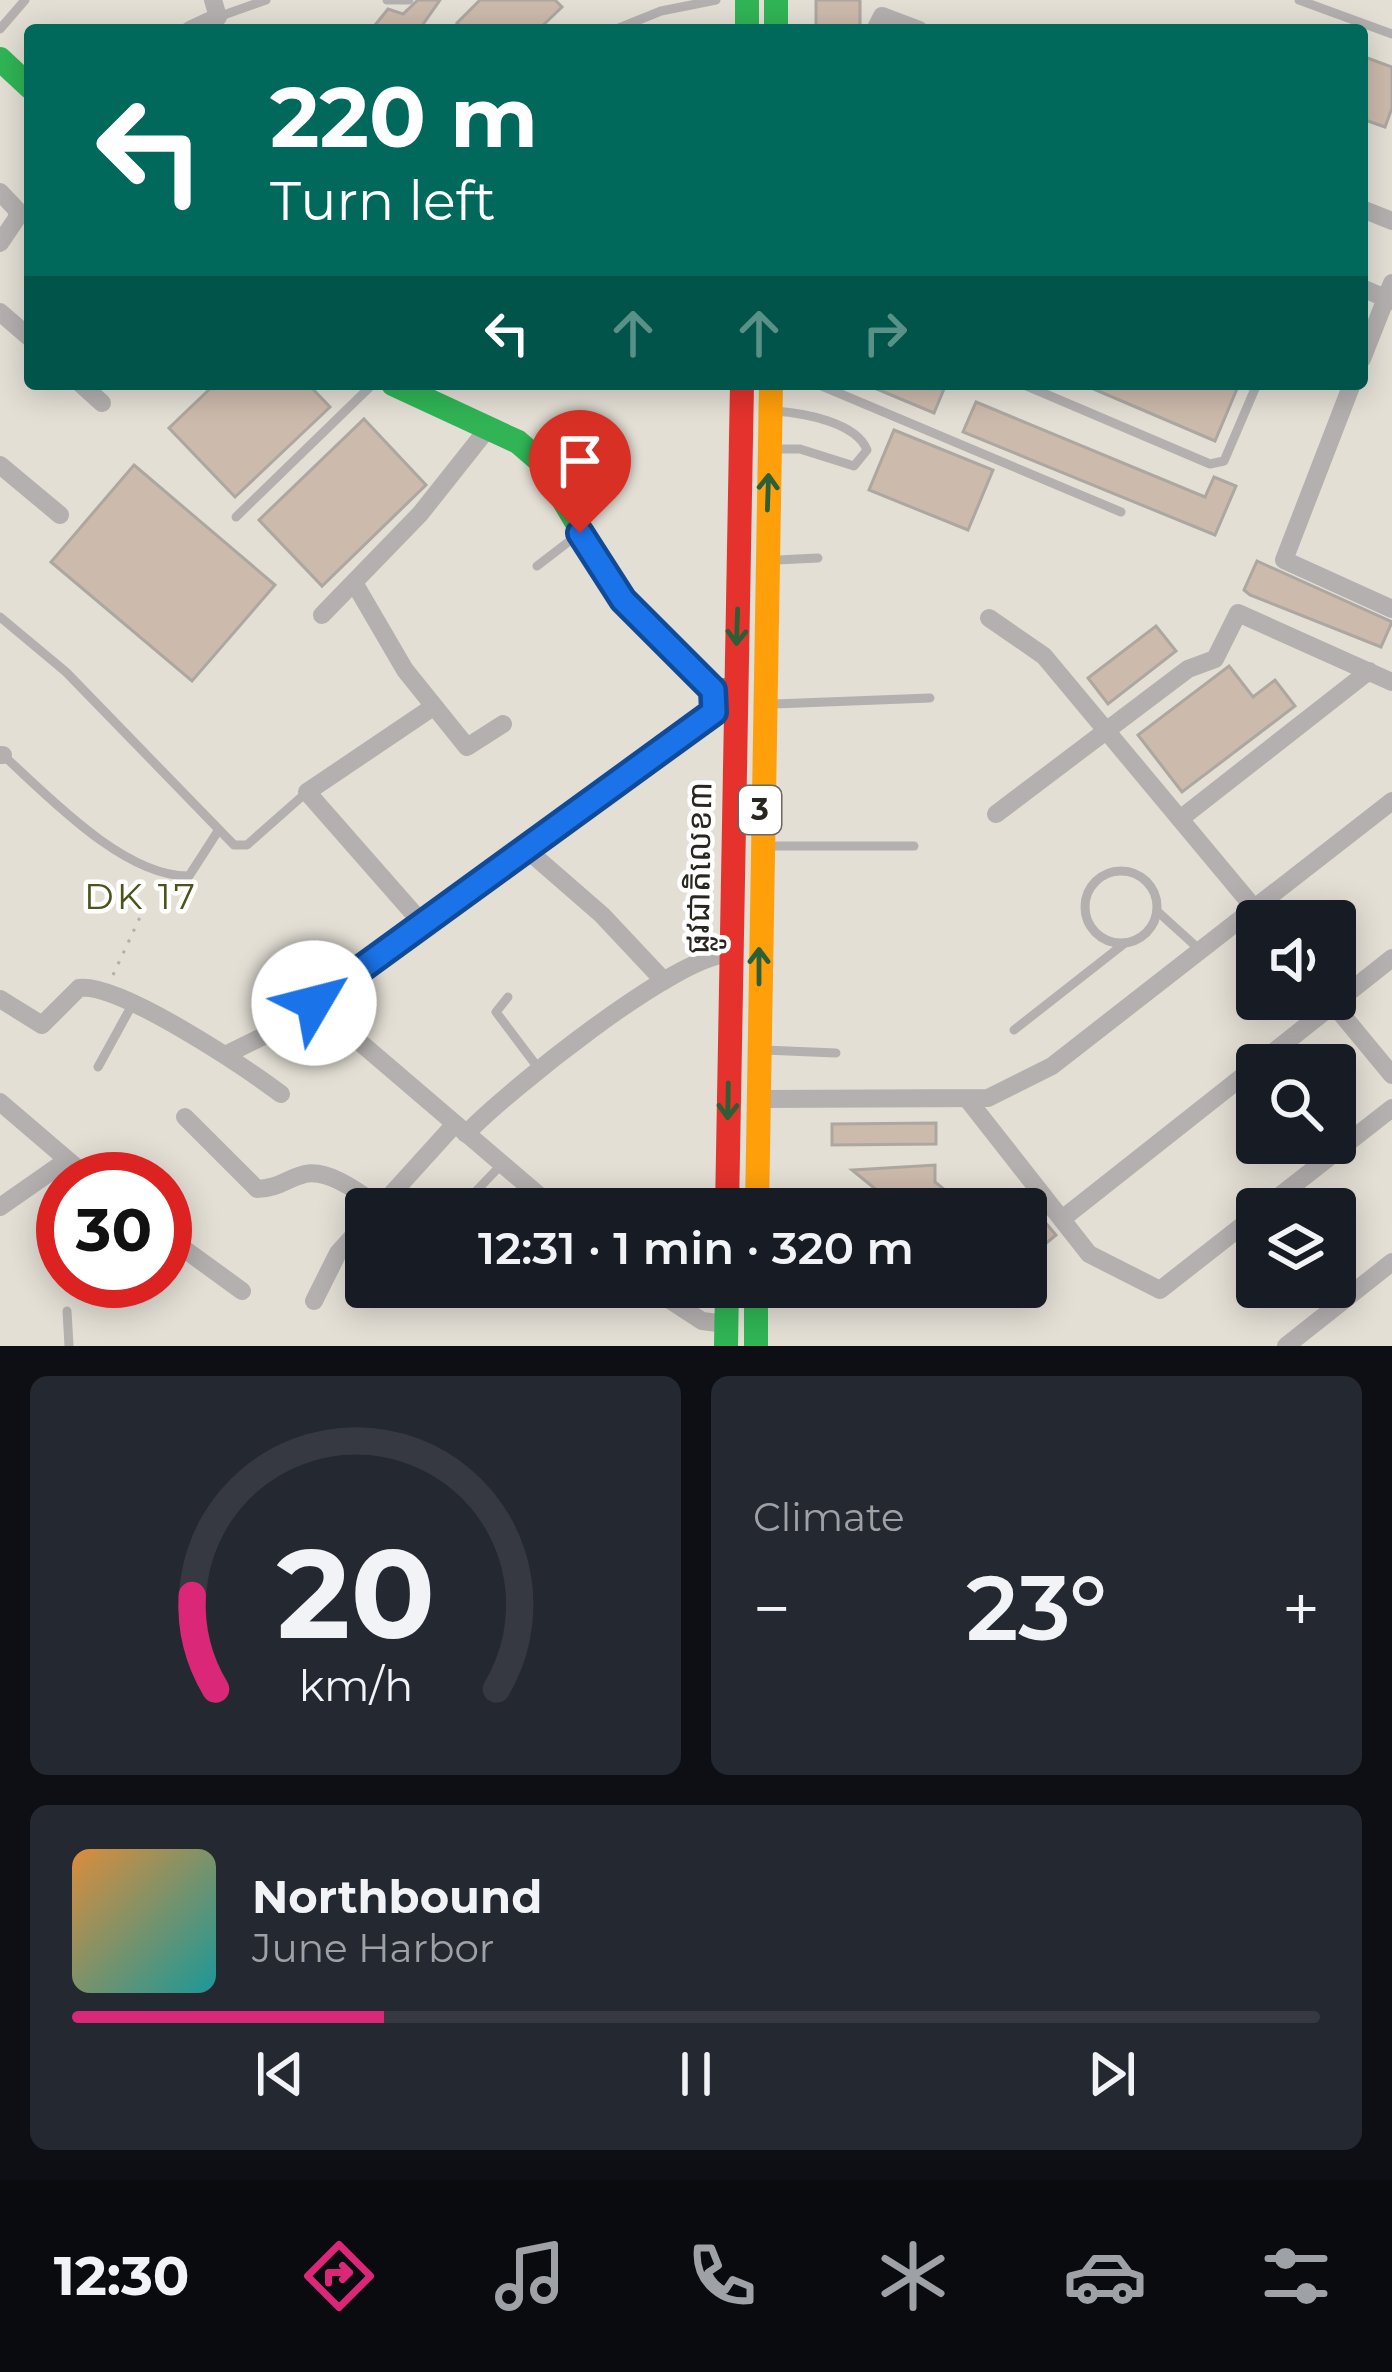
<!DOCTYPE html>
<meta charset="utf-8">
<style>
:root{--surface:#171b24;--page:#242831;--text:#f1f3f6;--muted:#9ea1a6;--line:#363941;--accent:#db2777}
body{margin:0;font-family:Montserrat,"Noto Sans Khmer",sans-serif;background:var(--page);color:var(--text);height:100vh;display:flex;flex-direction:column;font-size:45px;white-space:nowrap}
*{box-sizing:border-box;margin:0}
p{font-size:39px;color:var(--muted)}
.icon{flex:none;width:66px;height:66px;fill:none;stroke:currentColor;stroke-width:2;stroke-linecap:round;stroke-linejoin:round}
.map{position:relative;height:1346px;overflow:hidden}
.details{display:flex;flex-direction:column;gap:30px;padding:30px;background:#0d0f14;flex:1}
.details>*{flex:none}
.guide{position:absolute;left:24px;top:24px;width:1344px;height:366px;border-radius:12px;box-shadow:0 6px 30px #0003;background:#00695c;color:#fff;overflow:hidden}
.controls{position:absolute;left:1236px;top:900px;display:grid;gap:24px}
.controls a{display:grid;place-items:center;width:120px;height:120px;border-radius:12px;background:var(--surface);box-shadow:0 6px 30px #0003;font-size:60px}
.speed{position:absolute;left:36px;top:1152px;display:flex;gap:24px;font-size:60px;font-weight:700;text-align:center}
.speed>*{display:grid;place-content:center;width:156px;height:156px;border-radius:50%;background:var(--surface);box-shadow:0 6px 30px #0003;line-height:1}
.speed .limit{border:18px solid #d22;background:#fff;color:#111}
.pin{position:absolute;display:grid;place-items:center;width:102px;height:102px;color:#fff;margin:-123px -51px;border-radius:50% 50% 50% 0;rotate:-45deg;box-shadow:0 0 12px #0007}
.pin .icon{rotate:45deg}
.me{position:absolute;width:132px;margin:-66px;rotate:53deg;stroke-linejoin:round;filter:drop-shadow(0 0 9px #0008)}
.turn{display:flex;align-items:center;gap:42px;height:252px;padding:0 48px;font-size:54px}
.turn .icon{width:156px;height:156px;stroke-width:2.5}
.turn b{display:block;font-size:84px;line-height:102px}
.lanes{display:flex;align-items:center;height:114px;padding:0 48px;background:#0003;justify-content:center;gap:60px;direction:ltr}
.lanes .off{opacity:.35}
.big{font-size:90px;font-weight:600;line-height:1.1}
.details .card{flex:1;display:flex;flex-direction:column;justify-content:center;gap:18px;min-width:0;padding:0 42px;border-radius:18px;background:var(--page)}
.details .dial{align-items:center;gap:0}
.dial svg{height:312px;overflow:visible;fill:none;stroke:var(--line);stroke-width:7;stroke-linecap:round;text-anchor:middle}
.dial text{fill:var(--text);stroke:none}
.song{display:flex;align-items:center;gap:36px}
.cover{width:144px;height:144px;border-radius:18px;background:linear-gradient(135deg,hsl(30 70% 55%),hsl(180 70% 35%))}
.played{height:12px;border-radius:6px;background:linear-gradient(90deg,var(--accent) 25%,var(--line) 25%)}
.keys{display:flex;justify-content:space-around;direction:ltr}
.heat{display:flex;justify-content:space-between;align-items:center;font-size:66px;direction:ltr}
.details .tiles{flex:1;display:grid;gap:30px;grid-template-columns:1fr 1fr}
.card:last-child{grid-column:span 2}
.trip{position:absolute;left:345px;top:1188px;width:702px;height:120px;border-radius:12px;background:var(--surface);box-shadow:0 6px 30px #0003;font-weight:600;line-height:120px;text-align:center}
.tab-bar{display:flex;height:192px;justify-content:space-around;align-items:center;background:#090b0e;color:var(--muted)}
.tab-bar .icon{width:84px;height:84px}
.tab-bar .on{color:var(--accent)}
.tab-bar b{font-size:54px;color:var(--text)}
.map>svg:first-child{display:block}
.building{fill:#ccbaac;stroke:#ada7a1;stroke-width:3}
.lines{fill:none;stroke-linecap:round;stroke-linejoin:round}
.path{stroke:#b3afac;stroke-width:3;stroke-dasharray:3 9;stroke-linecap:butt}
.lane{stroke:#b3b0af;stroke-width:9}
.street{stroke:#b3b0af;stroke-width:18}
.fast{stroke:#30b455;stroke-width:24}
.slow{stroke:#ff9f0a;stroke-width:24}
.jam{stroke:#e5322d;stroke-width:24}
.oneway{stroke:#2c5f35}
.route-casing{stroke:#114b97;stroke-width:30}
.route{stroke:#1a73e8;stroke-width:21}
.labels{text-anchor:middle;stroke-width:9;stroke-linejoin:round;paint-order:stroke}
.shield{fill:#fff;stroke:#696763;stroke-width:3}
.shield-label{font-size:30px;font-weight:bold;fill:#292620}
.street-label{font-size:33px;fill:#292620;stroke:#fff}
.neighbourhood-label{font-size:36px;letter-spacing:3px;fill:#4c541b;stroke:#fff}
</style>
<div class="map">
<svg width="1392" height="1346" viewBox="0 0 1392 1346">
<rect width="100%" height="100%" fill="#e3dfd5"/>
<g class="building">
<polygon points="418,0 440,0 419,30 371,30 388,9 403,14"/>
<polygon points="480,0 555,0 562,7 538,30 464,30 457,23"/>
<rect x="816" y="0" width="44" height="30"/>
<polygon points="1362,56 1392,67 1392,108 1385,127 1362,119"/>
<polygon points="215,384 308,384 330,407 235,497 169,428"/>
<polygon points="865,384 946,384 934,413"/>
<polygon points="1082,384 1239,384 1215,441"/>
<polygon points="976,402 1205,497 1214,477 1236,486 1215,535 963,432"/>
<polygon points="364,419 426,485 322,586 259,520"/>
<polygon points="894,430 993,470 968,530 869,490"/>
<polygon points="134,465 275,585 192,681 51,562"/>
<polygon points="1257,561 1392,622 1381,647 1250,595 1244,590"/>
<polygon points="1156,626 1176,651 1108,704 1088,678"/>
<polygon points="1229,666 1253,697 1275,680 1295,706 1182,792 1138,735"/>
<polygon points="936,1123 936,1144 832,1145 832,1124"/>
<polygon points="935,1165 935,1182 968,1209 900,1209 852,1170"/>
<polygon points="1022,1195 1056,1235 1026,1260 1026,1209 1005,1209"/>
</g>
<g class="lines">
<polyline class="path" points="113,975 148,900"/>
<g class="lane">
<polyline points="387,0 409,0"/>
<polyline points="1299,0 1392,34"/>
<polyline points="0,29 25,0"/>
<polyline points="220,30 218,17 266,0"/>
<polyline points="614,30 661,11 716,0"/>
<polyline points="817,384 1121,512"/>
<polyline points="1022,384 1210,464 1224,461 1257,384"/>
<path d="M775,411c28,2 81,11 92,39l-13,16 -54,-17h-22"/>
<polyline points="236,517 373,384"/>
<polyline points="777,560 818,558"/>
<polyline points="537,566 580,533"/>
<polyline points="0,617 66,672 234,845 247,845 307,792"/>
<polyline points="774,704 930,698"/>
<path d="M3,755c45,41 121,122 186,121l29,-45"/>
<polyline points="771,846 914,846"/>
<circle cx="1121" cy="907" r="36"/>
<polyline points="1157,911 1200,950"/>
<polyline points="508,997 496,1012 539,1069"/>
<polyline points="1014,1030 1125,943"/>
<polyline points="764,1050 836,1053"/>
<polyline points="98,1067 132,1005"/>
<polyline points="459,1209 501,1165"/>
<polyline points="67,1311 69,1346"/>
</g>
<g class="street">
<polyline points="190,30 218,17 213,0"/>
<polyline points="875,30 882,16 919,30"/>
<polyline points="0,192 17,210 17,218 0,243"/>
<polyline points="1362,209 1392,221"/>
<polyline points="1362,288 1392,301"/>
<polyline points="0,312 30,338"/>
<polyline points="1362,359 1392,283"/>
<polyline points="81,384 102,403"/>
<polyline points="1352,384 1284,560 1392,609"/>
<polyline points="0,465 60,515"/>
<polyline points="356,586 405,670 467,747 503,724"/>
<polyline points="322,615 420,514 489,427"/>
<polyline points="989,618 1044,656 1265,921"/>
<polyline points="0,755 3,755"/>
<polyline points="996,814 1188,669 1215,659 1238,613 1392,682"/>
<polyline points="1180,819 1369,671"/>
<polyline points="525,848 602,915 664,981"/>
<polyline points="422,923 307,792 433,707"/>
<path d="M0,999l42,26 37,-37c40,-6 167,80 202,106"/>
<polyline points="1329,999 1392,1075"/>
<polyline points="314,1003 555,1209"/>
<polyline points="227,1054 272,1032 714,712 733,712"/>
<polyline points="1257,1065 1392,958"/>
<polyline points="758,1099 988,1098 1052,1066 1392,801"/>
<polyline points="968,1100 1089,1254 1160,1290 1257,1214"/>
<polyline points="0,1102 90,1179"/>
<path d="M185,1117l72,72c20,0 31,-11 48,-15 25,-5 56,20 75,33"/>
<path d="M466,1134c40,-42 212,-181 264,-180"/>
<polyline points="0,1207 66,1161"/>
<polyline points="378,1209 455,1124"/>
<polyline points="1263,1209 1392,1108"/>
<polyline points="1062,1219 1257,1065"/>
<polyline points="165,1235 242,1291"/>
<polyline points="650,1287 702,1321 726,1324"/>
<polyline points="314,1301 338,1253 366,1222"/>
<polyline points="1286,1346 1392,1262"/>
</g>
<g class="fast">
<polyline points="747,0 747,30"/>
<polyline points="776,0 776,30"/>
<polyline points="0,59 30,87"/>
<polyline points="393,384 518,442 540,461 623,600 713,690 735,690"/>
<polyline points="756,1287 756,1346"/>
<polyline points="726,1346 727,1287"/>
</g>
<polyline class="slow" points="757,1209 771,384"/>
<polyline class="jam" points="727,1209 742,384"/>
</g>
<defs><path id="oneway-shaft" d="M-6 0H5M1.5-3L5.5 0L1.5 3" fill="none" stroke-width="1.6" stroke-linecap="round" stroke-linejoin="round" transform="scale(3)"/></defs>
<g class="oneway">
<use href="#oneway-shaft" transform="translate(768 492) rotate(-88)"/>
<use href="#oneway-shaft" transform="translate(737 627) rotate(92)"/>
<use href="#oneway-shaft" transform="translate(759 966) rotate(-90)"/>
<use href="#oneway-shaft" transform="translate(728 1101) rotate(91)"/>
</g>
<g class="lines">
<defs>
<polyline id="route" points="314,1003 714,712 713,690 623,600 580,533"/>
</defs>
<use href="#route" class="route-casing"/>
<use href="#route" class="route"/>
</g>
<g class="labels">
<rect class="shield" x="739" y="786" width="42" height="48" rx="9"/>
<g class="shield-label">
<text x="760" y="820">3</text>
</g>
<g class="street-label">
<text transform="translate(698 868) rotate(-89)" y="12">ផ្លូវជាតិលេខ៣</text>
</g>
<g class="neighbourhood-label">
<text x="141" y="909">DK 17</text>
</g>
</g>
</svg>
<div class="controls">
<a><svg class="icon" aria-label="sound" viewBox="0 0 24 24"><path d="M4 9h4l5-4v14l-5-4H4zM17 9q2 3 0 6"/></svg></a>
<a><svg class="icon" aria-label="search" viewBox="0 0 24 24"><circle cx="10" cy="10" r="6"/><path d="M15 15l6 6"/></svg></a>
<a><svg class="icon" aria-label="layers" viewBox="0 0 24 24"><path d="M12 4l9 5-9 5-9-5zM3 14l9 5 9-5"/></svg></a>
</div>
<div class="speed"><div class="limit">30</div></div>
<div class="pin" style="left:580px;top:533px;background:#d93025"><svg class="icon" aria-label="arrive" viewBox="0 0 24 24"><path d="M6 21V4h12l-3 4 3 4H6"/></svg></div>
<svg class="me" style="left:314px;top:1003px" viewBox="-20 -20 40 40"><circle r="19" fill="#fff"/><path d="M0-13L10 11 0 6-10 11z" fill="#1a73e8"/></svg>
<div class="trip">12:31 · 1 min · 320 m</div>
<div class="guide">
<div class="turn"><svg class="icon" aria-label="left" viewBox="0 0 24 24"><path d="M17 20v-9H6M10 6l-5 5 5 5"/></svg><div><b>220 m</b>Turn left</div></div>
<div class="lanes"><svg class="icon" aria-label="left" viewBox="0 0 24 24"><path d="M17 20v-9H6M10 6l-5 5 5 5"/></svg><svg class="icon off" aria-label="ahead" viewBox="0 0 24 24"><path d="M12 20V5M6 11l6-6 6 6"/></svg><svg class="icon off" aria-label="ahead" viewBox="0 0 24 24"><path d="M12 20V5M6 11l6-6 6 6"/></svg><svg class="icon off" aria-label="right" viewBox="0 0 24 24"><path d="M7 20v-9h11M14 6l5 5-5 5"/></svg></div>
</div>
</div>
<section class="details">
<div class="tiles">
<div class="card dial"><svg viewBox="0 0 100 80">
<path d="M14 69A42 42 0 1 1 86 69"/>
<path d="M14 69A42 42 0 0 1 8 45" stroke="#db2777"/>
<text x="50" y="56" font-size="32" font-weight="700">20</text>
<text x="50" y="72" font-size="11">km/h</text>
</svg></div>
<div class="card"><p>Climate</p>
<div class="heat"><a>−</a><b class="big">23°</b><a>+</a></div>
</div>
<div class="card">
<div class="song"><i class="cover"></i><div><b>Northbound</b><p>June Harbor</p></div></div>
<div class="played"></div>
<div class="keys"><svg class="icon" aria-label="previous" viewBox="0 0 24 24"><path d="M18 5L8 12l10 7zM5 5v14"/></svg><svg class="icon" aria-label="pause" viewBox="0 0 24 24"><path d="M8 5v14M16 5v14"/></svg><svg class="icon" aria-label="next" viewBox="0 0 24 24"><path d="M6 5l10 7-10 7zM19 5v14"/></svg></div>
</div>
</div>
</section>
<nav class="tab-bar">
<b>12:30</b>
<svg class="icon on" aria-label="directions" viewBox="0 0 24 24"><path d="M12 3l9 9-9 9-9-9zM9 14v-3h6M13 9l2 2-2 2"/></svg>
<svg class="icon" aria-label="music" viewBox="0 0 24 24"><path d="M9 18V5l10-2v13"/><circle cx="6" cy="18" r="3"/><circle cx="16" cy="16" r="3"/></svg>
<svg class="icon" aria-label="phone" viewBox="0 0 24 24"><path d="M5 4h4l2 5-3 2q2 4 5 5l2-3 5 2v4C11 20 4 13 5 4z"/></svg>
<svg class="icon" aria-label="climate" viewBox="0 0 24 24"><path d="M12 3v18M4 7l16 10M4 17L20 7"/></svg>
<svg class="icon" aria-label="car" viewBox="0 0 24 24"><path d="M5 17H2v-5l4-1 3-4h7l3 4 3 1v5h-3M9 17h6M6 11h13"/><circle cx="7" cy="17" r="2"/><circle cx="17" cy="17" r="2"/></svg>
<svg class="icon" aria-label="filters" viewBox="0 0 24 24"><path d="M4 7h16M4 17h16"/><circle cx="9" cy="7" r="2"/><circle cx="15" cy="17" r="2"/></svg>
</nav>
